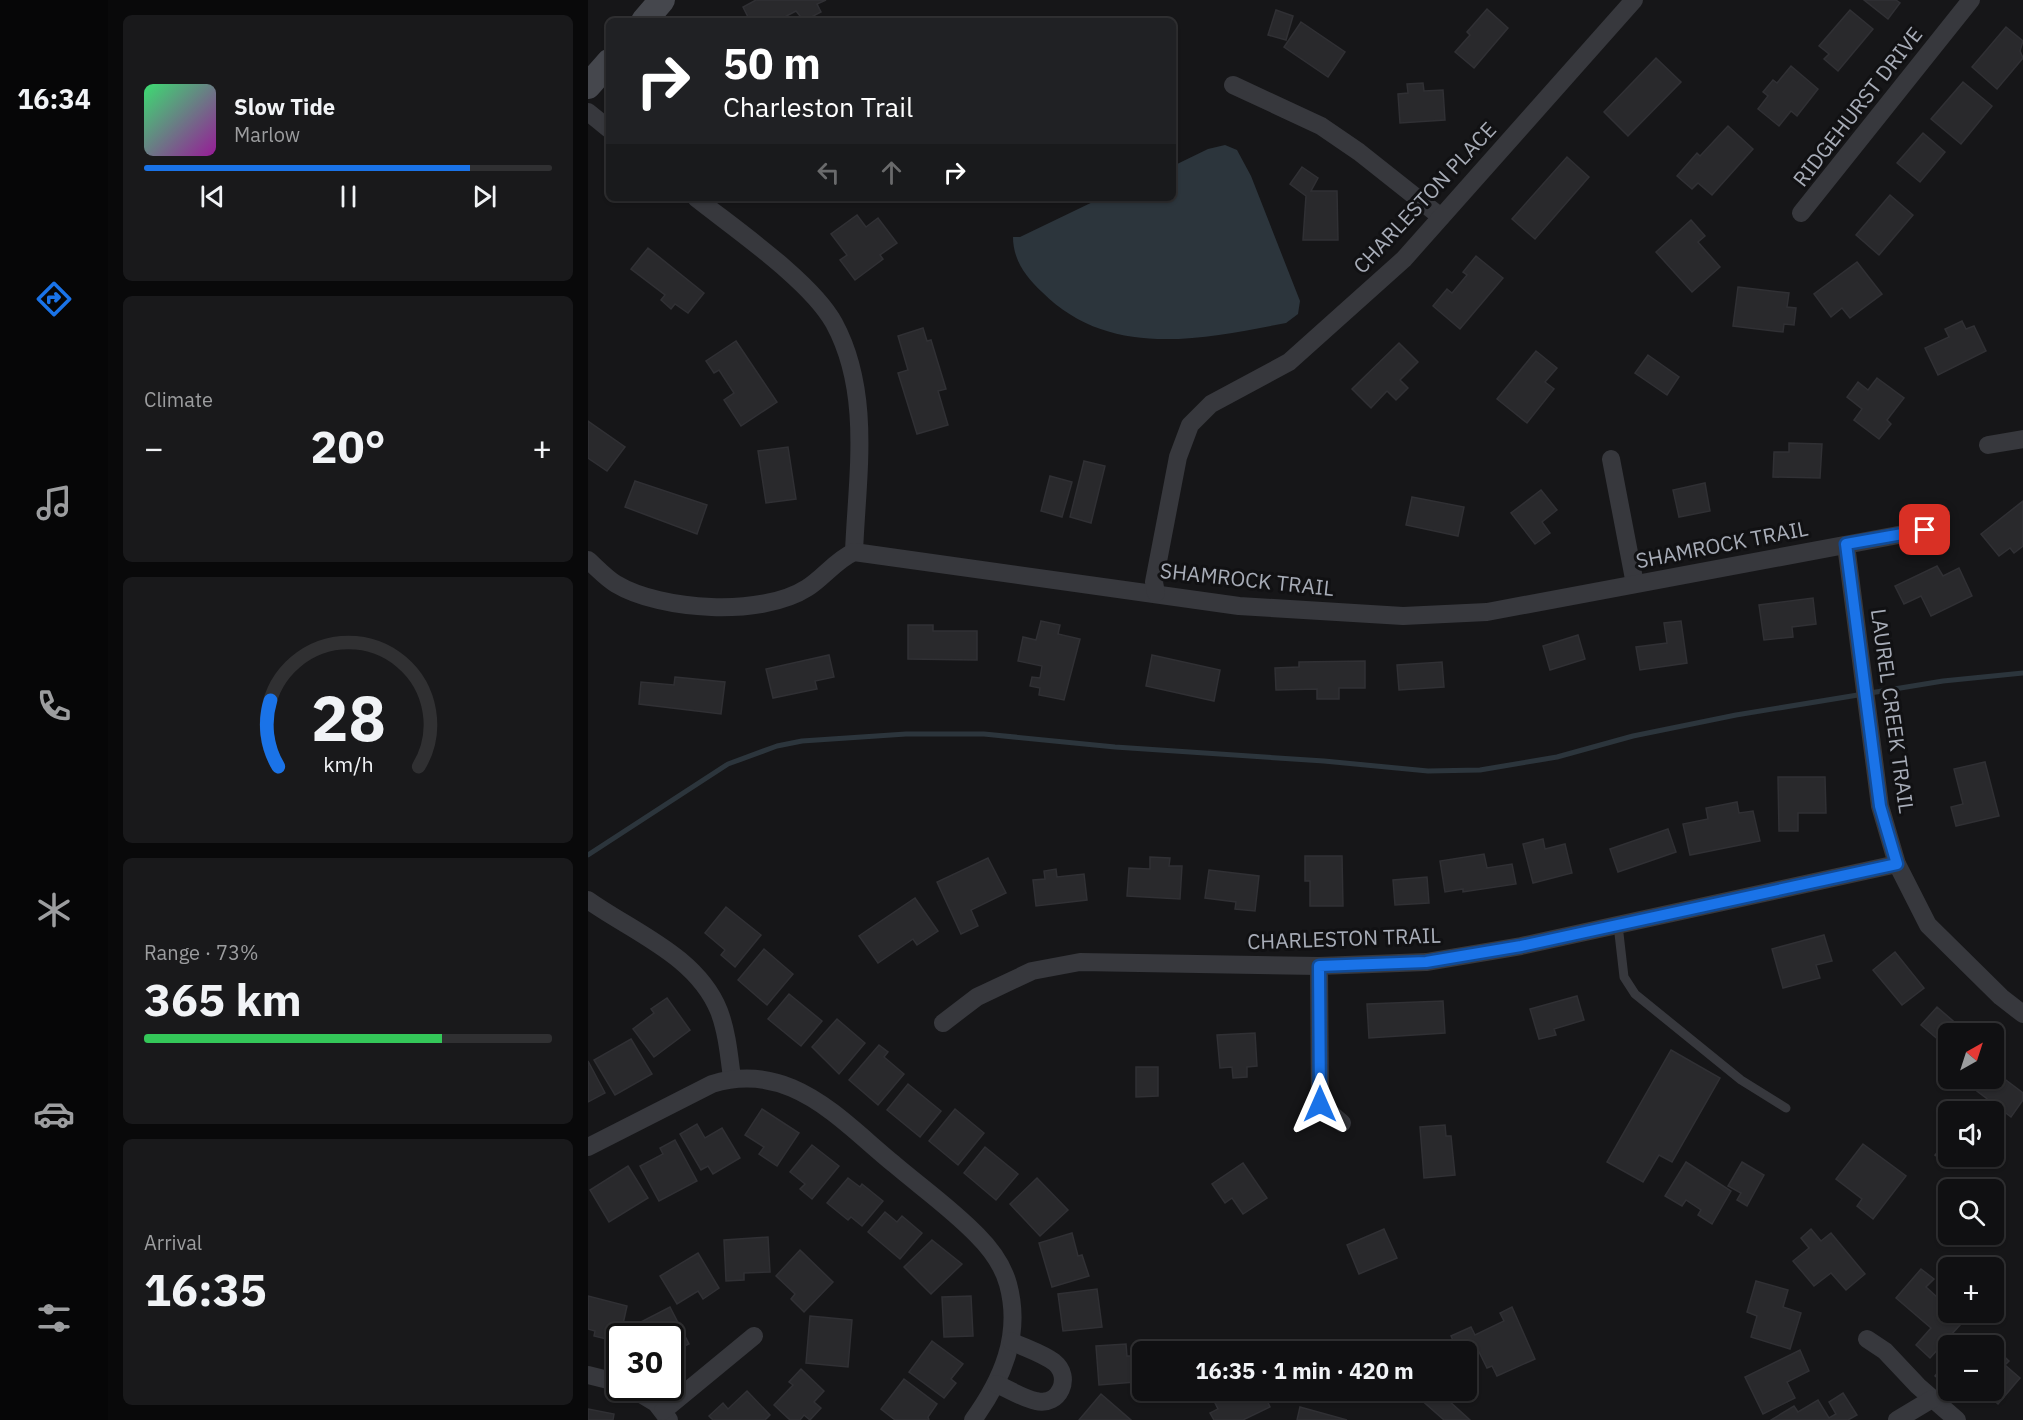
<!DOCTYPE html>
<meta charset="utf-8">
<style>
:root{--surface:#101012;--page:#19191b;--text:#f1f3f6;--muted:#9c9d9f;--line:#303032;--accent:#1a73e8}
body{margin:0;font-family:"IBM Plex Sans",sans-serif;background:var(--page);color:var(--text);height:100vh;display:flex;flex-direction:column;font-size:22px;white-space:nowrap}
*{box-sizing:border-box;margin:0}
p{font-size:20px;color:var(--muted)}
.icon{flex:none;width:33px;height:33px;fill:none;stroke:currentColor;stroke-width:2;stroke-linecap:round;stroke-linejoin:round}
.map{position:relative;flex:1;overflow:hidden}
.drawer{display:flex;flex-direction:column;gap:15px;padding:15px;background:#09090a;width:480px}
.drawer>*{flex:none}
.banner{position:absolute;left:18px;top:18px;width:570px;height:183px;border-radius:9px;box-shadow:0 2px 4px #0004,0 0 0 2px var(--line);background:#202124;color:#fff;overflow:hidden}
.needle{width:39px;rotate:39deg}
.controls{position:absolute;left:1350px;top:1023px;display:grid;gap:12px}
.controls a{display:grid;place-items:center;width:66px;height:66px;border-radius:9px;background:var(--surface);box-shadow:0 2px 4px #0004,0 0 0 2px var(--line);font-size:30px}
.speed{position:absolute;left:18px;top:1323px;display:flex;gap:12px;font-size:30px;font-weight:700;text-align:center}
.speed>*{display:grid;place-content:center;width:78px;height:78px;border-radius:50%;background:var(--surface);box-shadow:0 2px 4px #0004,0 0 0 2px var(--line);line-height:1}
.speed .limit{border:3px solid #111;border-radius:9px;background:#fff;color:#111}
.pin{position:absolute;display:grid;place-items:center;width:51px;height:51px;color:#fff;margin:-26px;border-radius:12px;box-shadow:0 3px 9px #0006}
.me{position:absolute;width:66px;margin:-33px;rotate:0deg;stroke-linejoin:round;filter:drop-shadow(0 0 4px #0008)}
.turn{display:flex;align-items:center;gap:21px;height:126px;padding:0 18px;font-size:27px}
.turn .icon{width:78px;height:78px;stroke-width:2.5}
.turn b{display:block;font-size:42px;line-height:51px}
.lanes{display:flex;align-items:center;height:57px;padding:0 18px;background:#0003;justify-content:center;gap:30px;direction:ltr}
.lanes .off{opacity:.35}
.big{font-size:45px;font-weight:700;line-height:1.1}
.drawer .card{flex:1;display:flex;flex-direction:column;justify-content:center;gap:9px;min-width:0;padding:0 21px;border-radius:9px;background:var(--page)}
.drawer .dial{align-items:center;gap:0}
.dial svg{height:156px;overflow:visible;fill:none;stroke:var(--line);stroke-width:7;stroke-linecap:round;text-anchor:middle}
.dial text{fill:var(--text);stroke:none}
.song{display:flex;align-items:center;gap:18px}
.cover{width:72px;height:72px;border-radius:9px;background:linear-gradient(135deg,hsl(140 70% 55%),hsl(300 70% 35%))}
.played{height:6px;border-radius:3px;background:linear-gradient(90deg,var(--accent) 80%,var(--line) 80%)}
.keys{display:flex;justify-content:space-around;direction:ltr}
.heat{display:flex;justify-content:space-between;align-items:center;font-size:33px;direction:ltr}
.charge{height:9px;border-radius:4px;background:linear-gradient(90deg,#34c759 73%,var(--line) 0)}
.trip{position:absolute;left:544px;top:1341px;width:345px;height:60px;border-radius:9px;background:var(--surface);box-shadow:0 2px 4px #0004,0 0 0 2px var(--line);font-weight:700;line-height:60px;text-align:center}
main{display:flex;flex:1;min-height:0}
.tabs{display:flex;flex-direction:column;width:108px;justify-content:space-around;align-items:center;background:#060607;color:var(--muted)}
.tabs .icon{width:42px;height:42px}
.tabs .on{color:var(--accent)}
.tabs b{font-size:27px;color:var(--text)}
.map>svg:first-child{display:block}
.water{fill:#2c353c}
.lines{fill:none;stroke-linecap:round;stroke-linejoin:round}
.stream{stroke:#2c353c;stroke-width:5}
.building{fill:#29292c;stroke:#303034;stroke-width:1.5}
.lane{stroke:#37383d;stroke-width:9}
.street{stroke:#37383d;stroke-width:18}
.secondary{stroke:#45474d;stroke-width:26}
.route-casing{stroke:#114b97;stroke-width:15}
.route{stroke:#1a73e8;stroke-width:10}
.labels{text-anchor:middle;stroke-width:6;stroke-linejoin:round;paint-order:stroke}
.street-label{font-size:21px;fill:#a8adb8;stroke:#111113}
</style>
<main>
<nav class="tabs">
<b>16:34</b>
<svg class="icon on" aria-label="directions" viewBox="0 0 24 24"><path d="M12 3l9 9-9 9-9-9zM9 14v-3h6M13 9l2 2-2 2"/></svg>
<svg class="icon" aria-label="music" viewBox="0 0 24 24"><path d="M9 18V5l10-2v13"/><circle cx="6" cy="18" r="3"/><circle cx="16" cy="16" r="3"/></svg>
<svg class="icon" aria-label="phone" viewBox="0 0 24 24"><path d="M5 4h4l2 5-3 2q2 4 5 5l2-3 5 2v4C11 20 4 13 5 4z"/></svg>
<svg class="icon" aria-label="climate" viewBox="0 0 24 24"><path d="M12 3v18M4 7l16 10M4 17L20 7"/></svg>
<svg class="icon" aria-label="car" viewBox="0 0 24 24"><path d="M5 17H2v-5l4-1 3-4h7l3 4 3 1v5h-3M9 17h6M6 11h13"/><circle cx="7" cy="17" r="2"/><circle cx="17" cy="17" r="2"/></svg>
<svg class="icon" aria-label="filters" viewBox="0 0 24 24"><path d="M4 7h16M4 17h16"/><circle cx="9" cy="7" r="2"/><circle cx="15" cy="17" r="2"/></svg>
</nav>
<section class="drawer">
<div class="card">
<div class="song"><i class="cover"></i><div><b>Slow Tide</b><p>Marlow</p></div></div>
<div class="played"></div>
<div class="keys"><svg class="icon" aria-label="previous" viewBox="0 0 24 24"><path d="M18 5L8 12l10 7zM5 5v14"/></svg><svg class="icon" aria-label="pause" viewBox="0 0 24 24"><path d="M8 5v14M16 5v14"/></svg><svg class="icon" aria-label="next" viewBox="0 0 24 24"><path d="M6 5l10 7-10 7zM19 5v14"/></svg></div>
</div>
<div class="card"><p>Climate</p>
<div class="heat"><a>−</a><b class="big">20°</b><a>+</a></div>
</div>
<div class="card dial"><svg viewBox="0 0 100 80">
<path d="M14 69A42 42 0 1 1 86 69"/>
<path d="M14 69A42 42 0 0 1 10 35" stroke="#1a73e8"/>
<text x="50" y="56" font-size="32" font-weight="700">28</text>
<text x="50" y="72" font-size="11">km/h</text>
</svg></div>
<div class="card"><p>Range · 73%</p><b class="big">365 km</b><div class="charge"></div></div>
<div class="card"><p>Arrival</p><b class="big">16:35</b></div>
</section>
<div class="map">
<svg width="1435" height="1420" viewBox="0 0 1435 1420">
<rect width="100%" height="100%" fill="#161618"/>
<path class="water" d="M637,145l12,5 14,26 49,125 -2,13 -12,9c-84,16 -176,37 -244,-31 -16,-15 -29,-32 -29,-55h7l81,-39h72v-32l35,-17z"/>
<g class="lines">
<polyline class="stream" points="0,855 140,764 189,746 214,741 318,734 396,734 527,747 736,761 840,771 892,770 969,757 1045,736 1148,715 1355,681 1435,673"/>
</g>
<g class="building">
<polygon points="168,0 238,0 229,4 233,12 216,21 208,11 189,21 162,21 155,7"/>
<polygon points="1276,0 1308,0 1312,3 1300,19"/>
<polygon points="899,9 920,28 886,68 867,52 882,35 879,32"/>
<polygon points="688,10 705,16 698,40 680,35"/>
<polygon points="1262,10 1285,29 1250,71 1236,59 1241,54 1231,46"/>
<polygon points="713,22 757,52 740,77 696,47"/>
<polygon points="1418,27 1435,41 1432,51 1435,58 1409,89 1384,67"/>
<polygon points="1068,58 1093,82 1040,136 1016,112"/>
<polygon points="1203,66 1230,89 1209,116 1203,111 1191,126 1170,109 1180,96 1175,92 1185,80 1189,83"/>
<polygon points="1375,82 1404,106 1373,144 1343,119"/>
<polygon points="835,83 836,91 855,90 857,120 812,123 810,94 820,93 819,84"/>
<polygon points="1140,126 1165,149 1124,195 1110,183 1104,189 1089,176 1109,153 1112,156"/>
<polygon points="1335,133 1357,152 1332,182 1309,163"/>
<polygon points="979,157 1001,177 947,239 924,219"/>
<polygon points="714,167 730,178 723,191 749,191 750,240 715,240 718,196 702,184"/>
<polygon points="1302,195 1325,215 1291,255 1268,235"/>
<polygon points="269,215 278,227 290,218 309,243 292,255 295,259 267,280 252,260 259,255 243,234"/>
<polygon points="1103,220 1117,236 1110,242 1132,267 1104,292 1068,252"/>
<polygon points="60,248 116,293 100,313 87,304 83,309 73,300 77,295 43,269"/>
<polygon points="888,256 915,278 872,329 845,306 859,289 864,293 879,275 875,272"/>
<polygon points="1269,262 1294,294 1262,318 1254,308 1243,317 1226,294"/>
<polygon points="1150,287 1201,293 1199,307 1208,308 1206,325 1196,324 1195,332 1145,326"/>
<polygon points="1374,321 1378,329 1386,326 1398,351 1350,375 1337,348 1361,337 1357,329"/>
<polygon points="335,328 339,341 343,340 358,389 350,391 360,425 329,434 310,373 320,370 310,336"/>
<polygon points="148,341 189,402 153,426 136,400 146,393 131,370 126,373 118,361"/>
<polygon points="811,343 830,362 812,380 820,388 808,400 799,391 783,408 764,389"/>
<polygon points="948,351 969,368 957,382 966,389 939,423 909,399"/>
<polygon points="1060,355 1091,377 1079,395 1047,373"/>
<polygon points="1289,378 1316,398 1299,420 1303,424 1291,439 1266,420 1274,409 1259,397 1270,382 1280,390"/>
<polygon points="0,421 37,447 19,471 0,458"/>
<polygon points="1201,443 1234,444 1232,478 1185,477 1186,452 1201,452"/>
<polygon points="200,447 208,499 178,503 170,451"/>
<polygon points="496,461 517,466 503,523 482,517"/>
<polygon points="462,476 484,482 474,517 453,511"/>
<polygon points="47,481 119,505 109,534 37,507"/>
<polygon points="1117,483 1122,511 1091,517 1085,490"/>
<polygon points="953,490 969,510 954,522 962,533 947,544 923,513"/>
<polygon points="824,497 876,507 870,536 818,525"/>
<polygon points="1435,501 1435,546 1426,553 1422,548 1411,556 1393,534"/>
<polygon points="1349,566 1355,576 1371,568 1384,596 1343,616 1333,596 1316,604 1307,586"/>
<polygon points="1225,598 1228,624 1204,627 1205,637 1176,640 1171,605"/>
<polygon points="453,621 472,625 470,634 492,639 476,700 451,695 452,688 442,686 444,677 452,678 454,666 430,661 435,637 448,640"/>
<polygon points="1093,621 1099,663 1052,670 1048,647 1079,643 1076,623"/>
<polygon points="320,625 345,625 345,631 389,631 389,660 320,659"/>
<polygon points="990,635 997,659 962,670 955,646"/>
<polygon points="241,655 246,677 227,681 229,689 185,698 178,669"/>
<polygon points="564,655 632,670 626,701 558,686"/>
<polygon points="777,661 777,688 751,688 751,699 729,699 729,689 688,690 687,668 711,667 711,662"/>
<polygon points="854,662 856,687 811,690 809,665"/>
<polygon points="87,677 137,682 133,714 51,704 53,682 86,685"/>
<polygon points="1397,762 1411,816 1368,826 1363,807 1375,804 1366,769"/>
<polygon points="1190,777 1237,777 1238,813 1210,813 1210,831 1191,831"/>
<polygon points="1149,802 1151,813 1165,811 1172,841 1102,855 1095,824 1120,819 1118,808"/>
<polygon points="1080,829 1088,852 1030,872 1022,849"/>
<polygon points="955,839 957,849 977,844 984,873 945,883 935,844"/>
<polygon points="896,854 899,868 924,864 928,884 875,892 875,889 857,892 852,861"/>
<polygon points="717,856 754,856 755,906 722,906 722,881 717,881"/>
<polygon points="562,857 582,858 581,866 594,866 592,899 539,896 541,868 562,869"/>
<polygon points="400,858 418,893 383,910 390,926 373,934 349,882"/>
<polygon points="468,869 469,877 496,874 499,900 448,906 445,880 457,879 456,871"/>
<polygon points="621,870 671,876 667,911 647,909 648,902 617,898"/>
<polygon points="839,877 841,903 807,905 805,880"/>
<polygon points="327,898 350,931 329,945 325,939 290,963 271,936"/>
<polygon points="138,907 173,935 147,967 133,955 137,950 117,933"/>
<polygon points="1236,935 1244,961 1228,965 1232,978 1195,988 1184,949"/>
<polygon points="176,949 205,974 179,1005 150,980"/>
<polygon points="1307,952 1336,988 1314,1005 1285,970"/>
<polygon points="201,994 234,1021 213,1046 180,1019"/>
<polygon points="989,996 996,1020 966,1029 968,1035 951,1039 942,1009"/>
<polygon points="79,998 102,1030 66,1057 45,1029 66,1013 63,1009"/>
<polygon points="855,1001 857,1033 781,1038 779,1004"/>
<polygon points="1349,1007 1379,1033 1382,1029 1386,1034 1360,1034 1360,1048 1333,1025"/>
<polygon points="249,1019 277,1043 251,1074 224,1047"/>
<polygon points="667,1033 669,1066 659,1067 659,1077 645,1078 644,1067 632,1068 629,1035"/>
<polygon points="43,1039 64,1074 27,1095 6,1060"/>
<polygon points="291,1045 300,1052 296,1057 316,1074 290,1105 261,1080"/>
<polygon points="1083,1050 1132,1078 1084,1162 1071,1155 1055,1182 1019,1162"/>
<polygon points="0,1061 17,1093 0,1102"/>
<polygon points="548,1067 570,1067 570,1096 548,1097"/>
<polygon points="1406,1071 1435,1093 1435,1100 1423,1117 1385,1088 1392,1078 1406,1078"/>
<polygon points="320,1084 353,1111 332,1137 299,1110"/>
<polygon points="174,1109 211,1133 189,1166 171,1154 176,1147 157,1135"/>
<polygon points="367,1109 396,1133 370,1165 341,1141"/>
<polygon points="109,1124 117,1138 134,1128 152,1158 125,1174 120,1166 113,1170 92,1134"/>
<polygon points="857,1125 858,1136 863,1136 867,1175 836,1178 832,1127"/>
<polygon points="1360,1139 1360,1156 1370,1156 1362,1166 1347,1155"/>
<polygon points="87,1140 109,1181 71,1201 52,1166 75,1154 72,1148"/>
<polygon points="1275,1144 1318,1176 1285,1219 1269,1206 1274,1199 1248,1179"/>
<polygon points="224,1145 251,1166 224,1199 212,1189 217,1184 202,1172"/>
<polygon points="397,1147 430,1174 408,1200 376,1173"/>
<polygon points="1098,1162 1143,1191 1124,1224 1110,1215 1113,1210 1098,1200 1094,1206 1077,1196"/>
<polygon points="1154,1162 1176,1175 1159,1206 1149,1200 1153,1193 1140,1186"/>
<polygon points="655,1163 679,1198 655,1214 644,1198 637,1203 624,1184"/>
<polygon points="40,1166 60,1198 21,1222 2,1190"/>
<polygon points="260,1178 272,1187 274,1184 295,1201 274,1226 263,1217 260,1220 239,1203"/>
<polygon points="449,1178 480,1210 452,1236 422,1204"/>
<polygon points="297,1212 309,1222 314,1216 334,1233 312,1259 280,1232"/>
<polygon points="796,1229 809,1258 771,1274 759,1245"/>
<polygon points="1223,1229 1233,1241 1243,1233 1277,1274 1258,1290 1243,1273 1226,1286 1205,1261 1221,1248 1213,1238"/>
<polygon points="484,1233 490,1256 494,1255 501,1276 464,1287 451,1243"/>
<polygon points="180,1237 182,1272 156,1273 156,1280 138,1281 136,1240"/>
<polygon points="344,1240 374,1264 343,1294 316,1267"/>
<polygon points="212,1250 245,1282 216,1312 203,1299 207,1294 188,1276"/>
<polygon points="110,1253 131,1288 115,1299 110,1291 89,1304 72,1276"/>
<polygon points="1333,1269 1346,1279 1338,1287 1360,1307 1360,1312 1382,1314 1342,1358 1328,1345 1343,1328 1308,1298"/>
<polygon points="1168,1281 1200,1290 1195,1307 1213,1313 1202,1349 1163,1337 1169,1316 1159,1312"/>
<polygon points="509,1289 514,1327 475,1331 470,1294"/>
<polygon points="0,1296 39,1306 31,1342 6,1336 7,1331 0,1329"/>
<polygon points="383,1296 385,1336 356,1337 354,1297"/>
<polygon points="82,1307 101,1344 84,1352 82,1336 47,1336 43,1327"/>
<polygon points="924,1307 947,1359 909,1376 904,1366 899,1368 890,1350 879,1355 879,1352 870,1352 863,1336 883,1327 887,1335 916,1321 912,1313"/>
<polygon points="222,1316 264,1320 260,1367 218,1363"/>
<polygon points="1391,1335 1403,1346 1383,1346"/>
<polygon points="344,1341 375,1364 363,1379 368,1383 356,1398 321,1372"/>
<polygon points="538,1344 539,1356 545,1356 547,1382 511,1385 508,1346"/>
<polygon points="1406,1347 1421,1361 1417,1365 1432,1378 1410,1404 1394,1390 1406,1390"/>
<polygon points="1212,1350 1221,1371 1199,1382 1207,1398 1175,1414 1157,1377"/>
<polygon points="1360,1360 1360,1387 1347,1376"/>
<polygon points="213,1369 236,1391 226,1402 233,1408 222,1420 216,1415 212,1420 202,1420 186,1405 205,1385 201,1382"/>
<polygon points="316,1379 349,1404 340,1417 341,1420 307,1420 293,1409"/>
<polygon points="642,1390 686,1390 688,1393 678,1398 682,1407 655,1420 626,1420 622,1413 630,1409 625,1399"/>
<polygon points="822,1390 868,1390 860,1400 882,1420 856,1420"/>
<polygon points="159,1391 182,1415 177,1420 125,1420 121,1416 135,1403 140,1409"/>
<polygon points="1255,1393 1269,1415 1260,1420 1183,1420 1206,1406 1210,1412 1230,1400 1241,1418 1248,1414 1241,1402"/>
<polygon points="513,1394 543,1420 491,1420"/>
<polygon points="712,1407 759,1420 709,1420"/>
<polygon points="0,1409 26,1414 25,1420 0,1420"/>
</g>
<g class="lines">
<polyline class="lane" points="1030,925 1036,977 1047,994 1153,1080 1198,1108"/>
<g class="street">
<polyline points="645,85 733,126 771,152 853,217"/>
<polyline points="0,112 21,129"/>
<path d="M108,198c39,31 115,83 138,125 38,70 23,153 20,229"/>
<polyline points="1213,213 1383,0"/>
<polyline points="1400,445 1435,439"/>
<polyline points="1023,459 1047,584"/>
<polyline points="1258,545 1292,806 1309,864 1340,925 1413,997 1435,1014"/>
<path d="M0,560c9,8 18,18 28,24 45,27 146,33 191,4 16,-10 29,-28 47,-36l385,54 164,10 84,-4 438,-82"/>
<polyline points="568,593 566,582 590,457 602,425 623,404 701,362 816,259 1046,0"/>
<path d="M0,900c45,32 109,56 131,111 8,21 10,44 13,67"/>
<polyline points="731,966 732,1104 754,1123"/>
<polyline points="355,1023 389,997 444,971 492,962 731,966 838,962 933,946 1309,864"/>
<path d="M0,1147l124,-63c26,-8 54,-7 80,4 38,16 70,50 102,76 27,23 58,45 83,71 13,13 26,31 31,49 14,51 -6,96 -35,136"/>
<polyline points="1279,1339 1297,1351 1330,1386 1369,1420"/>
<polyline points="0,1375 32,1383"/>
<path d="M408,1384c13,5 26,14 40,17 23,6 37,-24 18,-39 -12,-9 -29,-14 -43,-21"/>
<polyline points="43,1388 68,1403 81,1420"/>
<polyline points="75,1411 166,1336"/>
<polyline points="1309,1420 1344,1399"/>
</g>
<g class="secondary">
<polyline points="56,21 74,0"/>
<polyline points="0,86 21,62"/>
</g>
</g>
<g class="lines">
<defs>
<polyline id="route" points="732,1104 731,966 838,962 933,946 1309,864 1292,806 1258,544 1337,530"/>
</defs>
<use href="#route" class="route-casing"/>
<use href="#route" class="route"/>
</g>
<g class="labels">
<g class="street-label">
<text transform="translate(1270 107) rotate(-52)" y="7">RIDGEHURST DRIVE</text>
<text transform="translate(837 198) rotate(-47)" y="7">CHARLESTON PLACE</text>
<text transform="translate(1134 545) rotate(-11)" y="7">SHAMROCK TRAIL</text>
<text transform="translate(659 580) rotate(6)" y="7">SHAMROCK TRAIL</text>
<text transform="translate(1304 711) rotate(82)" y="7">LAUREL CREEK TRAIL</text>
<text transform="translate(756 939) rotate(-2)" y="7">CHARLESTON TRAIL</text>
</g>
</g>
</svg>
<div class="controls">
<a><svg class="needle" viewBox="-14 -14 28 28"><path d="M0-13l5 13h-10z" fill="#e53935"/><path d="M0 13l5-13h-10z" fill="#9c9d9f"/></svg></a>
<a><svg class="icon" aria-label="sound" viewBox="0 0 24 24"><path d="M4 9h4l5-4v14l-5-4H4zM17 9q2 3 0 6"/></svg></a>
<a><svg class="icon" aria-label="search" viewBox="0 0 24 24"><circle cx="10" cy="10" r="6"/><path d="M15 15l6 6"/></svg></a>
<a>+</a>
<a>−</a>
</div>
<div class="speed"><div class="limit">30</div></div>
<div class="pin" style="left:1337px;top:530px;background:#d93025"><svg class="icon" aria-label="arrive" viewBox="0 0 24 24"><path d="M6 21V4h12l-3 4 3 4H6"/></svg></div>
<svg class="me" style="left:732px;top:1104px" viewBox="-20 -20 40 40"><path d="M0-17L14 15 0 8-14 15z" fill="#1a73e8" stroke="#fff" stroke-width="4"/></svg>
<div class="trip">16:35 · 1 min · 420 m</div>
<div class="banner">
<div class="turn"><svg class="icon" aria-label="right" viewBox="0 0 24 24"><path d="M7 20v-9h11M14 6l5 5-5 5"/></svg><div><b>50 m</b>Charleston Trail</div></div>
<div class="lanes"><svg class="icon off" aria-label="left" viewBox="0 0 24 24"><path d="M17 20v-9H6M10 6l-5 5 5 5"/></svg><svg class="icon off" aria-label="ahead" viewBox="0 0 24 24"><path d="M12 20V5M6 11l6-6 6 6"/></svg><svg class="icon" aria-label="right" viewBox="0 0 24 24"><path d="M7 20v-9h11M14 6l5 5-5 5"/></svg></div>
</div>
</div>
</main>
